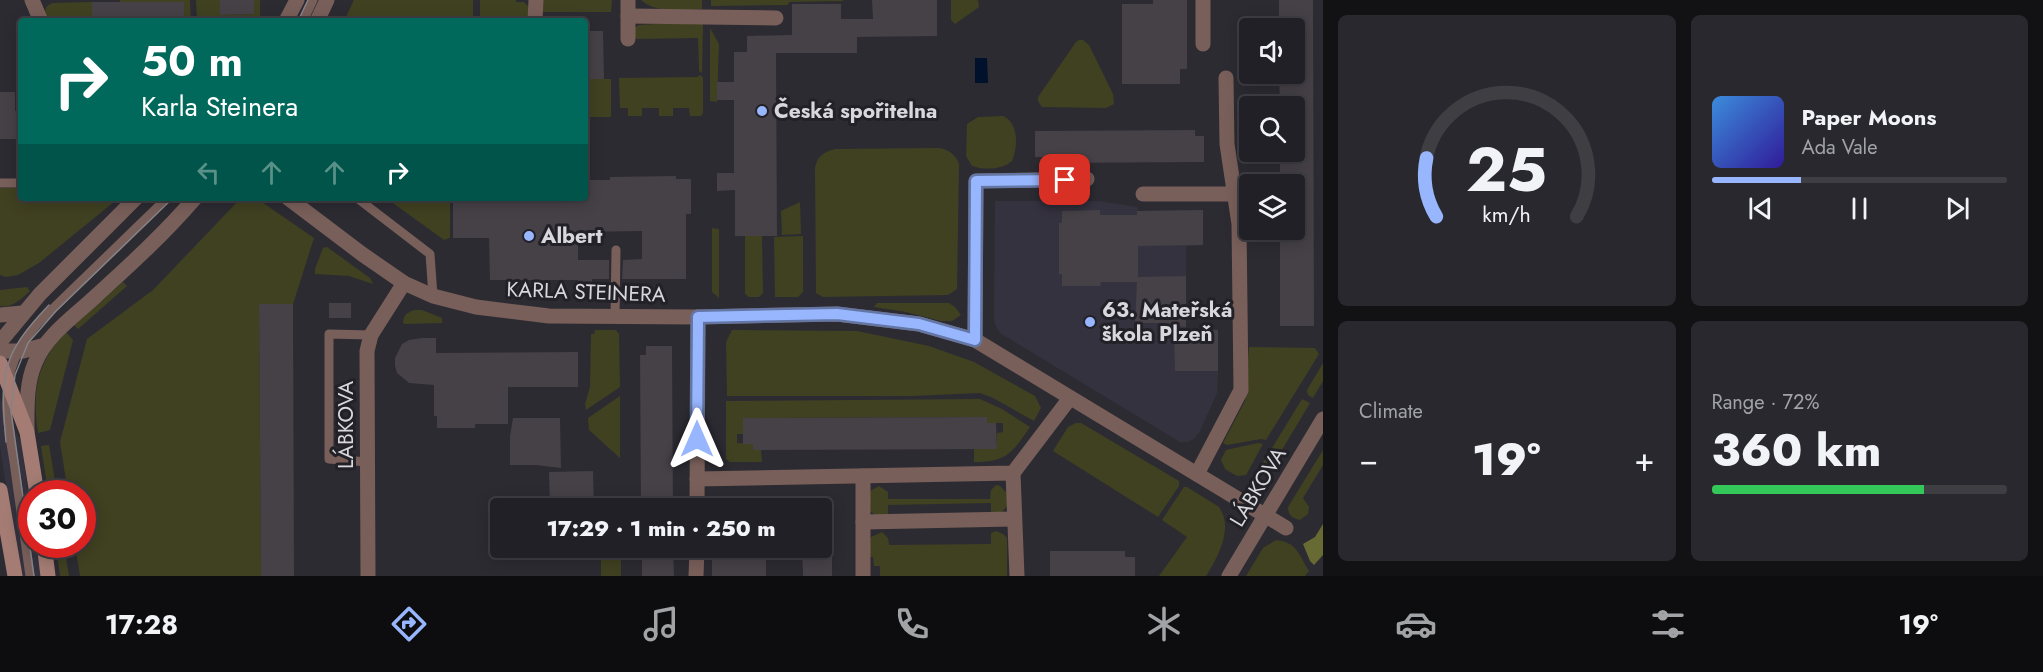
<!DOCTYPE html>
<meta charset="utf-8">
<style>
:root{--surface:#212026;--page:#29282e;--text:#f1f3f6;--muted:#a2a3a7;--line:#3e3e43;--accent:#98b6fd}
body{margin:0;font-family:Jost,sans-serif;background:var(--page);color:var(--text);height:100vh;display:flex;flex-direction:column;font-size:22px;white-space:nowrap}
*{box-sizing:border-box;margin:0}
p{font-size:20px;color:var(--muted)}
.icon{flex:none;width:33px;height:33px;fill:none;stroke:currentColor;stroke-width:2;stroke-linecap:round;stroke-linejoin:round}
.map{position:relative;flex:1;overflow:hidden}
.drawer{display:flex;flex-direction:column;gap:15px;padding:15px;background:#121215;width:720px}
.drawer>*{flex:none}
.guide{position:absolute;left:18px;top:18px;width:570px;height:183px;border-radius:6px;box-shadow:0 3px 15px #0003,0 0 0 2px var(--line);background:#00695c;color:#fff;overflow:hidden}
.tools{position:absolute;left:1239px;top:18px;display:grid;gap:12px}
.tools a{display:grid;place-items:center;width:66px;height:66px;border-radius:6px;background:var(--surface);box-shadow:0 3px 15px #0003,0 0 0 2px var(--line);font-size:30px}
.speed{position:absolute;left:18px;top:480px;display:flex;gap:12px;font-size:30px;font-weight:700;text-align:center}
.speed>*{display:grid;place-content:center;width:78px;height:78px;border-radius:50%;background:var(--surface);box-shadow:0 3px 15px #0003,0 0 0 2px var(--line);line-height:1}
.speed .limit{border:9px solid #d22;background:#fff;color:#111}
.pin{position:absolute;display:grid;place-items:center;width:51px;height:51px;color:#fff;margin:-26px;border-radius:12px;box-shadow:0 3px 9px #0006}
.me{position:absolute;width:66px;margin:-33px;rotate:0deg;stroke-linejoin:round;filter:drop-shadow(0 0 4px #0008)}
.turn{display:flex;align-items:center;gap:21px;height:126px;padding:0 24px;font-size:27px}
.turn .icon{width:78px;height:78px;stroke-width:2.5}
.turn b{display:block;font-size:42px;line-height:51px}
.lanes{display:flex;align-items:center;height:57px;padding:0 24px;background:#0003;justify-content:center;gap:30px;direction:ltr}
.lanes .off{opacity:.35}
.big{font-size:45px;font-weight:800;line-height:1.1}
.drawer .tile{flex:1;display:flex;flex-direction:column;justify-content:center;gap:9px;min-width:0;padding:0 21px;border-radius:9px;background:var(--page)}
.drawer .dial{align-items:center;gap:0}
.dial svg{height:156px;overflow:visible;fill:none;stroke:var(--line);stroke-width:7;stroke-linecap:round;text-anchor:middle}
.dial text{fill:var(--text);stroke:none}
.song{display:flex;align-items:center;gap:18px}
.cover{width:72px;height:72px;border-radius:9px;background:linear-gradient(135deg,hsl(210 70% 55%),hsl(250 70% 35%))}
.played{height:6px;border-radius:3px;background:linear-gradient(90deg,var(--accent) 30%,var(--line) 30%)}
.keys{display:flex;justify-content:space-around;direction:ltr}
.heat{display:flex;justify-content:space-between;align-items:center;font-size:33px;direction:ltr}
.charge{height:9px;border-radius:4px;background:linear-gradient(90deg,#34c759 72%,var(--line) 0)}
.drawer .tiles{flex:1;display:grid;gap:15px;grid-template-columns:repeat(2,1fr)}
.trip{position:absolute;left:490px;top:498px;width:342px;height:60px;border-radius:6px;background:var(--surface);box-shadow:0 3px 15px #0003,0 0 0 2px var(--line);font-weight:800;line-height:60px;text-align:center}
.dock{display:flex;height:96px;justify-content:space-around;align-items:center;background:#0d0d0f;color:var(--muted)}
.dock .icon{width:42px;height:42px}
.dock .active{color:var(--accent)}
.dock b{font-size:27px;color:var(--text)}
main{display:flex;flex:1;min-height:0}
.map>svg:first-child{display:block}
.built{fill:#35323f}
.green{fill:#404121}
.forest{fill:#686a34}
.water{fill:#00122b}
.building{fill:#464047}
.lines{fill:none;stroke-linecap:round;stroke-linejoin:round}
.service{stroke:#795f5a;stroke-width:9}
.minor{stroke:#795f5a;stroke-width:15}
.tertiary{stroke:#795f5a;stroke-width:15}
.secondary{stroke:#a47c74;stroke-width:15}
.tram{stroke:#848389;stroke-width:1.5}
.route-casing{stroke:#6376a4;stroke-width:15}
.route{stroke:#98b6fd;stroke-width:10}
.poi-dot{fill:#98b6fd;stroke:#232128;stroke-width:2}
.labels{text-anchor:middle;stroke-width:6;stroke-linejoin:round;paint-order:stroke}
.poi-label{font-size:21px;font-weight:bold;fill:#d8d7dc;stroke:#232128;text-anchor:start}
.street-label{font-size:21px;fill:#d8d7dc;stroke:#232128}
</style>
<main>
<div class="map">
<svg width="1323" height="576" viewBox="0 0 1323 576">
<rect width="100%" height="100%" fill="#2c2b32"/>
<g class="built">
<polygon points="995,201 1099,201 1137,207 1138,211 1203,210 1203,245 1186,246 1186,330 1218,330 1218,371 1217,393 1200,431 1194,439 1187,442 1180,442 1000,333 995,324 994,319"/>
<polygon points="0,398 21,443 31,512 32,544 36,545 41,576 20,576 0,446"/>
</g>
<g class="green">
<polygon points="120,0 190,0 191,21 184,21 184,2 120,2"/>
<polygon points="196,0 220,0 221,15 253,14 254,0 260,0 260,21 197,21"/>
<polygon points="354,0 473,0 473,21 344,21"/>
<polygon points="480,0 516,0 516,2 524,2 530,8 530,21 480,21"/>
<polygon points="541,0 612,0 611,12 541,12"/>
<path d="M641,0h61v9c-20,0 -46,5 -61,-9z"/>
<polygon points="711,0 842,0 844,1 789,2 788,5 711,6"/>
<polygon points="951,0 978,0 979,7 955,24 951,20"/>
<polygon points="92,2 92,21 51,21 45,13 46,7 52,3"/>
<polygon points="691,22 703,24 702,73 699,71 698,38 637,39 634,36 634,28 639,25"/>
<polygon points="710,28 719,44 717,102 710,101"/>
<polygon points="1079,40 1083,40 1089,45 1113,94 1114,104 1106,108 1042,107 1038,101 1038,97 1076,42"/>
<polygon points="699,75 703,77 703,113 701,116 690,116 689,108 673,108 673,116 659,116 659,108 642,108 642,116 628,116 628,108 620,108 619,78 698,77"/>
<rect x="585" y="79" width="26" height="38"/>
<path d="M1003,116c16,7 15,31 9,45 -10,9 -28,9 -40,5l-6,-10 1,-32 11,-7z"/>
<path d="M939,148c9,1 17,7 20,16l-2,125 -9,6 -125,2 -7,-4 -1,-125c2,-12 9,-16 20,-19z"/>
<polygon points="0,188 21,188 21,198 115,198 115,201 39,263 18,275 6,277 0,275"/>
<polygon points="241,198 256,198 314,238 293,304 259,304 261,576 80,576 75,545 82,544 82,494 68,493 60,442 87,339 153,290"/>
<polygon points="386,198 450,198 450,238 444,240"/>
<polygon points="800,202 801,234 782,235 781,211"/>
<polygon points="712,228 719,229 719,298 712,292"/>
<polygon points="745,236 762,236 763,293 759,297 749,297 745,294"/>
<polygon points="803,236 803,292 798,297 775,297 774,237"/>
<polygon points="327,247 370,278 373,284 349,276 315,274 315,269 323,248"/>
<polygon points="123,282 127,286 78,329 74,325"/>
<path d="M27,287l3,4c-9,8 -17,17 -30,15v-16z"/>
<polygon points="877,303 949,303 955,307 961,315 952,321 941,321 906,312 874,307"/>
<path d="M414,310h8l20,8v5l-37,1 -2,-1c0,-8 4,-10 11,-13z"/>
<polygon points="595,330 616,330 619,334 620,387 586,410 585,404 590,387 591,334 594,334"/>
<polygon points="732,330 857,331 929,346 974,362 1035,396 1041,408 1034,421 993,398 980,393 913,396 727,396 726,342"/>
<path d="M66,332l7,8 -23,90 -12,3c-6,-41 -2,-70 28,-101z"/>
<polygon points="1249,347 1315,348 1319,354 1266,440 1261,439 1227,445 1223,443 1245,401"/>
<polygon points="1323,363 1323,381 1313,398 1308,395 1307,390"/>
<polygon points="620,396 620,458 589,430 588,418"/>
<path d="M980,399l22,10 28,18c-18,26 -23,35 -56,35v-14h23v-15l6,-1v-9h-16v-6l-243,1 -1,16h-6v9l16,1v6h8l1,12h-32l-4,-3v-58z"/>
<polygon points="1302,399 1310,403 1270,470 1266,475 1263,473 1261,466"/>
<polygon points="1076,423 1081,423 1179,481 1179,486 1158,517 1053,451 1068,427"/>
<polygon points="1258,443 1263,444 1246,475 1237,476 1225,469 1221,460 1226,450"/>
<polygon points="49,445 57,493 48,492 41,446"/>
<path d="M1323,450v15l-20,33 6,9 -1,7 -8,6c-8,-2 -12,-5 -12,-13z"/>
<polygon points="996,485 1000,486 1007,493 1008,505 1001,513 991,513 991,503 888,505 888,514 884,516 875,515 870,511 870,491 879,486 888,492 888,499 990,499 991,490"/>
<path d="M1184,487h3l32,20c15,21 -1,50 -13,69h-47l28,-39 -25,-17z"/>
<polygon points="616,499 621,503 621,508 594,508 594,500"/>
<polygon points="996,531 1003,534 1007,538 1007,576 880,576 880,566 874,566 873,557 868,557 867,544 871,537 882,532 888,538 889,545 991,544 991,533"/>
<path d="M1276,540c21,2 23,15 33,31l-4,5h-59l17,-28z"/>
<polygon points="56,545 64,545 69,576 60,576"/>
<rect x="601" y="548" width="20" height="28"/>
</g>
<polygon class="forest" points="1323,524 1323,555 1314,565 1310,561 1303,544 1315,537"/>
<polygon class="water" points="987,58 988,83 975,83 975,58"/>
<g class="building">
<polygon points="220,0 254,0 254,14 220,15"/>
<polygon points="872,0 937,0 937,36 857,37 857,53 776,53 777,236 735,236 735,190 717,191 717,173 734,173 734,100 717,100 717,82 734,82 734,52 747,52 747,36 792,35 792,4 841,4 841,19 873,19"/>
<polygon points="1153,0 1187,0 1187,69 1180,69 1180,84 1122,84 1122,4 1153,4"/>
<polygon points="1279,0 1313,0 1314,326 1280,326 1280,230 1294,230 1294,184 1280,184 1280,152 1294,152 1294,106 1280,106 1279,74 1294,74 1294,28 1279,28"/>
<rect x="92" y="2" width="92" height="19"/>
<polygon points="585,31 603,31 604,79 585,79"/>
<polygon points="0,92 15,92 15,111 19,110 20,139 0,139"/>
<polygon points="1195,130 1195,136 1204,136 1204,162 1044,163 1044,157 1035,157 1035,131"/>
<polygon points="676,176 676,179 691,179 691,214 686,214 686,279 622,279 623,260 642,259 642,231 578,232 578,260 609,260 609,279 592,279 592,289 578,289 578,280 490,280 489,238 453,238 453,198 585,198 585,180 610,180 610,177"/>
<polygon points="1100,210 1100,215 1137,215 1137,211 1203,210 1203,245 1138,246 1138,277 1186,276 1186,327 1159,323 1135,323 1137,282 1101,282 1100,286 1062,286 1062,274 1059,274 1059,223 1062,223 1062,211"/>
<rect x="329" y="303" width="22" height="15"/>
<polygon points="259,304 293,304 294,576 261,576"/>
<polygon points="1174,330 1218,330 1218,371 1175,371"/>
<polygon points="422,338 436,338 436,353 578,352 578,387 508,387 508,424 475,424 475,428 437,428 437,416 434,416 434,385 409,383 397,373 395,366 395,358 402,344 409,340"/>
<polygon points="646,346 672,346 673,508 641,508 640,355 646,355"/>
<polygon points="987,417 987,423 996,423 997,449 753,450 753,444 743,444 743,418"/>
<polygon points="513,418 560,418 561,468 536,465 510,465 510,436"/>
<polygon points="593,471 594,508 550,508 549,472"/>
<polygon points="642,548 673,548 674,576 642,576"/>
<rect x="712" y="548" width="54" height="28"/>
<polygon points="802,548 832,548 832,576 803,576"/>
<polygon points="1050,551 1125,551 1125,557 1135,557 1135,576 1050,576"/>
</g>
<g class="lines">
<g class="service">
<polyline points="303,21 313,0"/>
<polyline points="0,183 21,183"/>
<polyline points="357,198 430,254 433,296"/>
<polyline points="615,317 616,250"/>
<polyline points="368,462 329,459 329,334 371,335"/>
<path d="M30,576c-5,-38 -11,-76 -16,-114 -4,-26 -10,-52 -6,-78 3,-23 15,-44 30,-61l129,-125"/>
</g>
<g class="minor">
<polyline points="32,0 41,21"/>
<polyline points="628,0 628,39"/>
<polyline points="1203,0 1203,44"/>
<polyline points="628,16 776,18"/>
<polyline points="535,21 536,0"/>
<polyline points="1143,194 1235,194"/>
<polyline points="288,198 362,254 404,283 433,296 476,307 549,316 698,317 837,314 919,324 975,340 1286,528"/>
<polyline points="0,315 22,313"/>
<polyline points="975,340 976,181 1087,179"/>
<polyline points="0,351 23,351 45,345"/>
<polyline points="1013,473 1017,576"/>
<polyline points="1197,474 1241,390 1239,224 1227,144 1226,78"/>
<polyline points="863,476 863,576"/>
<polyline points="697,479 1013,473 1070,398"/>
<polyline points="697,508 698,317"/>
<polyline points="863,522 1014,519"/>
<polyline points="368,576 367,351 371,335 404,283"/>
<polyline points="696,576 697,548"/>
</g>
<g class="tertiary">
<polyline points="286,21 297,0"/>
<polyline points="317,21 327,0"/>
<polyline points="0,342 40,294 136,198"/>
<path d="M27,431c0,-23 -1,-47 8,-68 12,-29 40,-47 62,-68 34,-31 68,-62 98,-97"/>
<polyline points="1229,576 1323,419"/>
</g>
<g class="secondary">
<polyline points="0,363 27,432 37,494"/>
<polyline points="0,490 15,576"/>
<polyline points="44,544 48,576"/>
</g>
<g class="tram">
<polyline points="298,21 308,0"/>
<path d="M6,442c-6,-68 -5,-87 43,-137"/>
<polyline points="34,576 11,411 15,375 28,343 56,311 173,198"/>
</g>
</g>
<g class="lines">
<defs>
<polyline id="route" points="697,439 698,317 837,314 919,324 975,340 976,181 1065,180"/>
</defs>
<use href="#route" class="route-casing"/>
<use href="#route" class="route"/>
</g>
<g class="poi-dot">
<circle cx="762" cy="111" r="6"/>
<circle cx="529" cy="236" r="6"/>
<circle cx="1090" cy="322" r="6"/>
</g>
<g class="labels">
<g class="poi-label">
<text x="774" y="118">Česká spořitelna</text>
<text x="541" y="243">Albert</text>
<text x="1102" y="317">63. Mateřská<tspan x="1102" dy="24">škola Plzeň</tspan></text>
</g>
<g class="street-label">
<text transform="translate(586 292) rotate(2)" y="7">KARLA STEINERA</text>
<text transform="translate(346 425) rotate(-90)" y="7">LÁBKOVA</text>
<text transform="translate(1258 487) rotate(-59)" y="7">LÁBKOVA</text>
</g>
</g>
</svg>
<div class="tools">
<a><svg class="icon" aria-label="sound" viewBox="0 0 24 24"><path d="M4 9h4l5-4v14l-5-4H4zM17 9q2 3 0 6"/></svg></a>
<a><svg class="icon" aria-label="search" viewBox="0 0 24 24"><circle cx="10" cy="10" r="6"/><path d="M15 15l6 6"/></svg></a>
<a><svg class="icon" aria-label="layers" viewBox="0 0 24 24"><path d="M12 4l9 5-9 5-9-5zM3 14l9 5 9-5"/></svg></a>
</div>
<div class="speed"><div class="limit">30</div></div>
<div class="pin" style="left:1065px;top:180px;background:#d93025"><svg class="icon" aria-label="arrive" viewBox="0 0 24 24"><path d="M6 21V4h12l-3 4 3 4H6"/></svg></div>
<svg class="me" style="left:697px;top:439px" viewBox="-20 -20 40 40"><path d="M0-17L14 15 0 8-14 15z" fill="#98b6fd" stroke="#fff" stroke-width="4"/></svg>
<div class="trip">17:29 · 1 min · 250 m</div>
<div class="guide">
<div class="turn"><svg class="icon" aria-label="right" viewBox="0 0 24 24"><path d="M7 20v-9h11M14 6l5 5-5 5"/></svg><div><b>50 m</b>Karla Steinera</div></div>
<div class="lanes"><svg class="icon off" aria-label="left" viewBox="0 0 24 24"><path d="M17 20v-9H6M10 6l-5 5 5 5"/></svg><svg class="icon off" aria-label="ahead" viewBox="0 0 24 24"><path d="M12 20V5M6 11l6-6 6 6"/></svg><svg class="icon off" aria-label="ahead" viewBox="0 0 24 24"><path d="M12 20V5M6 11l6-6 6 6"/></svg><svg class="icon" aria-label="right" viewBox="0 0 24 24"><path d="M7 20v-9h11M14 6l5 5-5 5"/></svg></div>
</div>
</div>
<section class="drawer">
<div class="tiles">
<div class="tile dial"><svg viewBox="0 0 100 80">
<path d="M14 69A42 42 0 1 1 86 69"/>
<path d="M14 69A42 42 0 0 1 9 39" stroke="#98b6fd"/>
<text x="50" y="56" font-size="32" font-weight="700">25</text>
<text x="50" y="72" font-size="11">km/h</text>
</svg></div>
<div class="tile">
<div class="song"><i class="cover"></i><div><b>Paper Moons</b><p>Ada Vale</p></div></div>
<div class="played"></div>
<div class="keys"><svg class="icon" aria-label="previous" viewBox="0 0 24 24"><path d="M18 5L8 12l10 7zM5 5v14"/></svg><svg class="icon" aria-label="pause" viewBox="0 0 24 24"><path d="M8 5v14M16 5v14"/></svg><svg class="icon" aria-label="next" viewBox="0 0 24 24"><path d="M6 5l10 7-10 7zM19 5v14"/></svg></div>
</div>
<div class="tile"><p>Climate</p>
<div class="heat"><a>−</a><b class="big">19°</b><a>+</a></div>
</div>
<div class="tile"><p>Range · 72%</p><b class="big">360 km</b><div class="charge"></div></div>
</div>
</section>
</main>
<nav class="dock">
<b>17:28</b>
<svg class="icon active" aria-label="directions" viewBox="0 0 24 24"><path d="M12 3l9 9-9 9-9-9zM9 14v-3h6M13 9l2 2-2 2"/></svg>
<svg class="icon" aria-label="music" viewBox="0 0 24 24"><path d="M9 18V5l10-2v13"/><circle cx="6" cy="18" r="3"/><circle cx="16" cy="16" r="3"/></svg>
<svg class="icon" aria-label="phone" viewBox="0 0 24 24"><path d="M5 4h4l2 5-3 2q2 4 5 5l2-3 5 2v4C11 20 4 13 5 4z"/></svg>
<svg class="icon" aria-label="climate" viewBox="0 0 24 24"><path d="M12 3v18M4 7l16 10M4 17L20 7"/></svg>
<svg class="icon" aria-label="car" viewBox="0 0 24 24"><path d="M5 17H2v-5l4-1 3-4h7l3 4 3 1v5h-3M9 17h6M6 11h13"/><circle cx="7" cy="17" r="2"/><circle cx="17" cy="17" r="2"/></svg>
<svg class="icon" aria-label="filters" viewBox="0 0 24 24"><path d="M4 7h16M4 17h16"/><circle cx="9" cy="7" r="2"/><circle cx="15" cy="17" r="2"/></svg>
<b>19°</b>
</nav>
